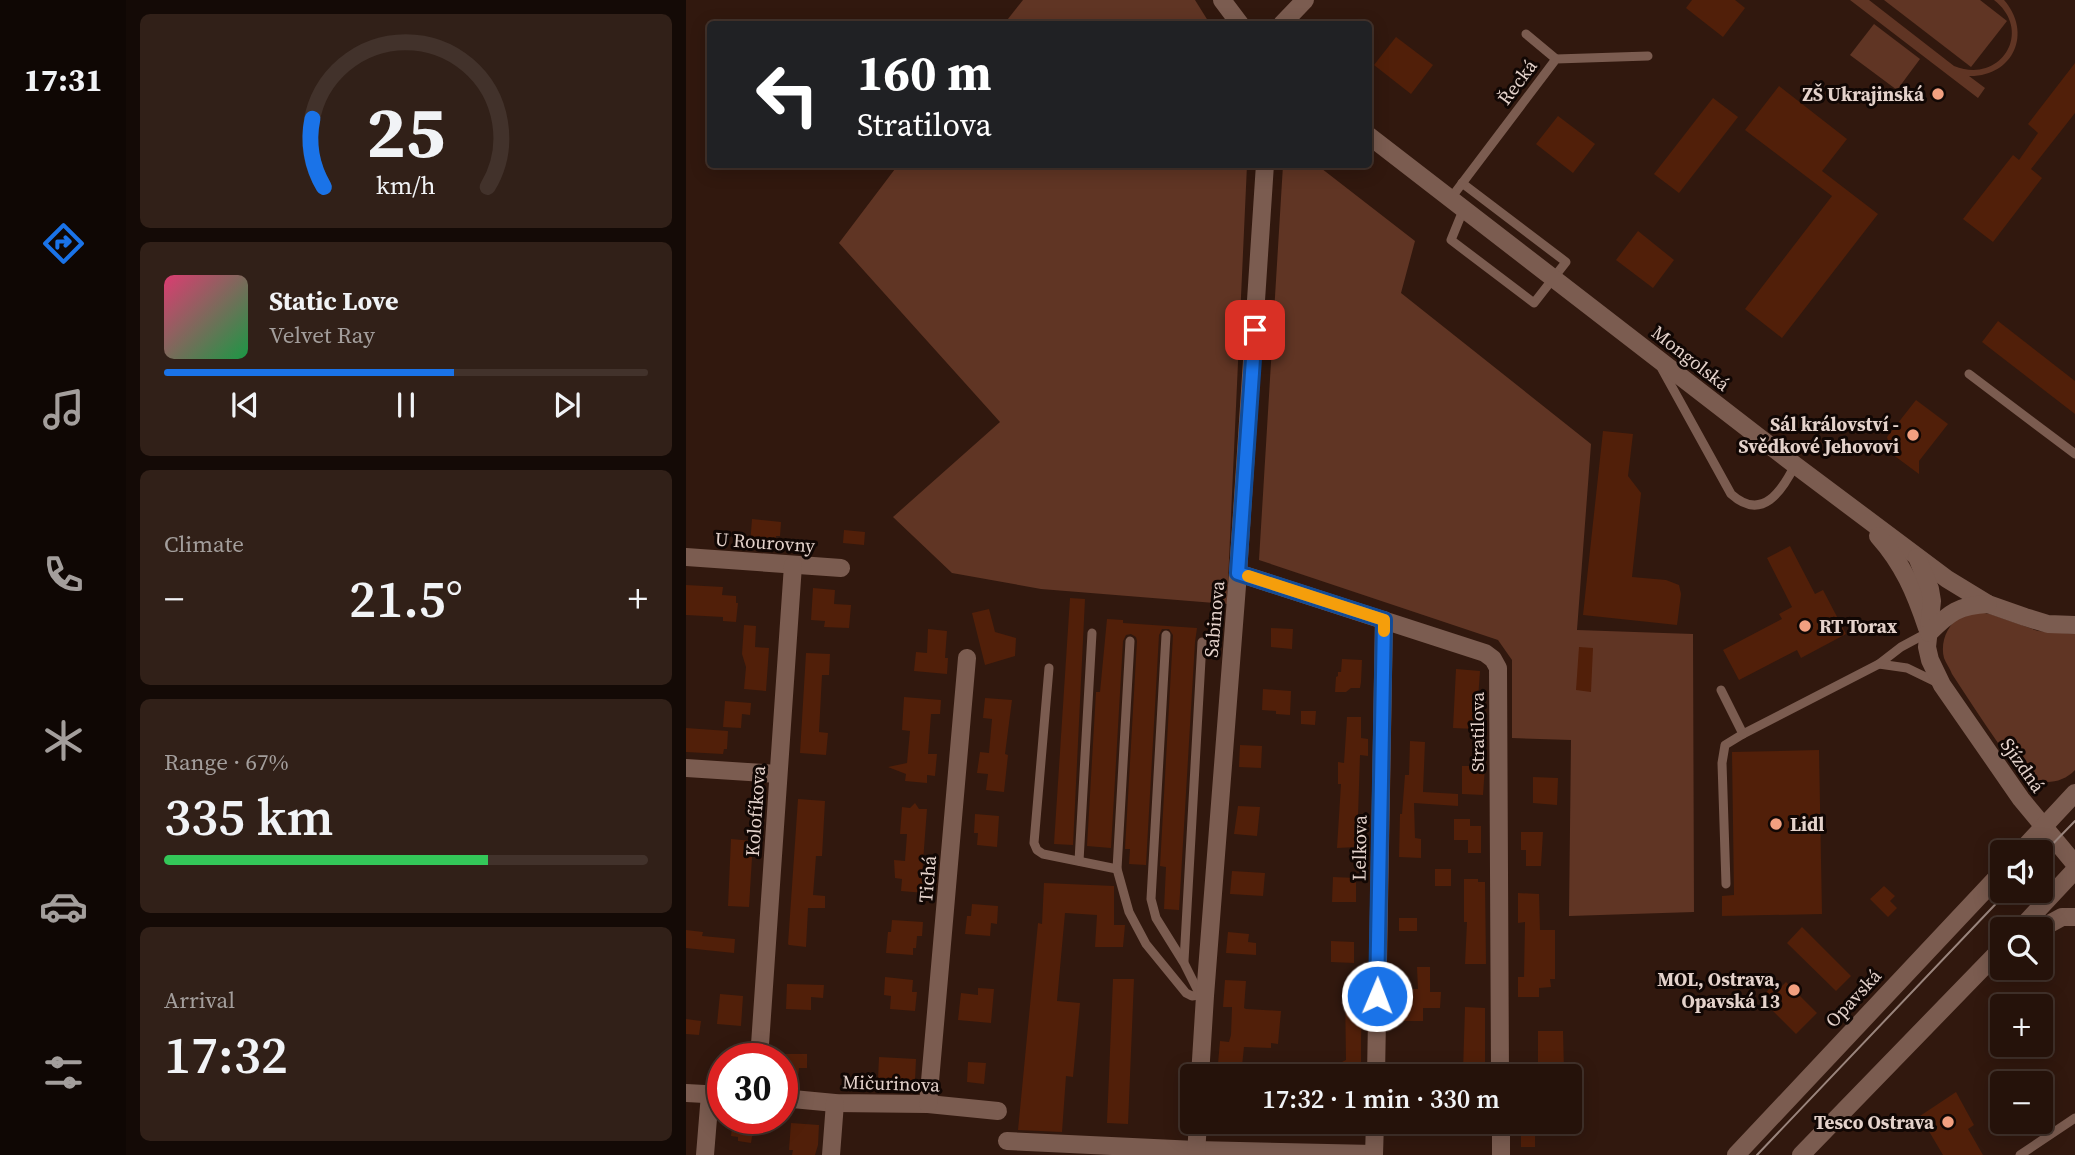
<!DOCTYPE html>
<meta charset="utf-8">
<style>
:root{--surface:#25120a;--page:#312018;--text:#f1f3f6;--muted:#a39e9c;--line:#42322b;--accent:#1a73e8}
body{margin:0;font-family:"Source Serif 4",serif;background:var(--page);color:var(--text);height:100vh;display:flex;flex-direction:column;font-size:26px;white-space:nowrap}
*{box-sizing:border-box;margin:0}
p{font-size:23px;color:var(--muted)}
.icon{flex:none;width:38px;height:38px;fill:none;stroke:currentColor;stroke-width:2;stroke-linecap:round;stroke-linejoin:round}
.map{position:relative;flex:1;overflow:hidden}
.side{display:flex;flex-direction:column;gap:14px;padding:14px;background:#140a06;width:560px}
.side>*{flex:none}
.hud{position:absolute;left:21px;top:21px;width:665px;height:147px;border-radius:7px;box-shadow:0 4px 18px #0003,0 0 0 2px var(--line);background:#202124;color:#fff;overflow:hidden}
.fabs{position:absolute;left:1304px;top:840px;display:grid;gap:14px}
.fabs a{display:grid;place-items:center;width:63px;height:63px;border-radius:7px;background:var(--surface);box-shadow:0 4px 18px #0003,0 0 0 2px var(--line);font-size:35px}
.speed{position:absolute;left:21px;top:1043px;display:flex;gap:14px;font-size:35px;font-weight:700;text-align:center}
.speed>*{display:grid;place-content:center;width:91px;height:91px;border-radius:50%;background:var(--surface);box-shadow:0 4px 18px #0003,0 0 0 2px var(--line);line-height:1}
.speed .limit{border:10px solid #d22;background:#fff;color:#111}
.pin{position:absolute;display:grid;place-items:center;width:60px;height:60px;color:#fff;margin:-30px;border-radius:14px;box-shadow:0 4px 10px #0006}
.me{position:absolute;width:77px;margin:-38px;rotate:1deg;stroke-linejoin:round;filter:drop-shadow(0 0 5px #0008)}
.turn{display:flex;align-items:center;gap:24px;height:147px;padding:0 35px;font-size:32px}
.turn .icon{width:91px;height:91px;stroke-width:2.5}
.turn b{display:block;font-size:49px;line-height:60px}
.big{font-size:52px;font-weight:600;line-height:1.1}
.side .card{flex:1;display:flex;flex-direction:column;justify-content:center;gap:10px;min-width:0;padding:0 24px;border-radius:10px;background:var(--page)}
.side .dial{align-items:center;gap:0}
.dial svg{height:182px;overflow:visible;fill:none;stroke:var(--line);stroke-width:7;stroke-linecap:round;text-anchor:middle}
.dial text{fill:var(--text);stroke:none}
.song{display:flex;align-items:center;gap:21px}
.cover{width:84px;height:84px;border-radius:10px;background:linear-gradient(135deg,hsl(340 70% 55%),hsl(140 70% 35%))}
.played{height:7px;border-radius:4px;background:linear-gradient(90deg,var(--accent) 60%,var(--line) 60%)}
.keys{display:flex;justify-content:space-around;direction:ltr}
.heat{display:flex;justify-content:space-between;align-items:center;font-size:38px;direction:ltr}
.charge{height:10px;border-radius:5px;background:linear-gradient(90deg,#34c759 67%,var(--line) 0)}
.trip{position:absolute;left:494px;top:1064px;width:402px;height:70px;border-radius:7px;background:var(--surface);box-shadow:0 4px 18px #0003,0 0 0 2px var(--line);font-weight:600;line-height:70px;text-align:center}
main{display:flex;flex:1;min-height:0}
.dock{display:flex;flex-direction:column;width:126px;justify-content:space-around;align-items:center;background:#0f0704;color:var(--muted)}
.dock .icon{width:49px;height:49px}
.dock .current{color:var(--accent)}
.dock b{font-size:32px;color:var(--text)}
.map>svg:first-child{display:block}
.green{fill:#603524}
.building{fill:#511f09}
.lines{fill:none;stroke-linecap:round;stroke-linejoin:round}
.lane{stroke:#7b5c50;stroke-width:9}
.street{stroke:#7b5c50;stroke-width:18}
.secondary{stroke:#7b5c50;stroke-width:18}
.tram{stroke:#9a857d;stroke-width:2}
.route-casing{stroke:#114b97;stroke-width:18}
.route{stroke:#1a73e8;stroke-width:12}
.slow{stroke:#f59e0b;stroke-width:12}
.poi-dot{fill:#f2a080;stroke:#110704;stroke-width:2.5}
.labels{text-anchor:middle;stroke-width:6;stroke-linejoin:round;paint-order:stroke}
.street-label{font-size:19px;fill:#e4d2cb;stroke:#110704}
.poi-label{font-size:19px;font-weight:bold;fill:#e4d2cb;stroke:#110704;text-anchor:end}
</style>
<main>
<nav class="dock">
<b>17:31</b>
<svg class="icon current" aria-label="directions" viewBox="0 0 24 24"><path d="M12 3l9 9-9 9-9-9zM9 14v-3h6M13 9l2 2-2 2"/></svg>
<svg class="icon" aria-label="music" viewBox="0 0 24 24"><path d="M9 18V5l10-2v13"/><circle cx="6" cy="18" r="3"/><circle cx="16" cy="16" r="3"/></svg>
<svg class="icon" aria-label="phone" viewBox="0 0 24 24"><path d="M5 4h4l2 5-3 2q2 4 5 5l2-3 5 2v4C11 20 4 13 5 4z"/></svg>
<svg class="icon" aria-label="climate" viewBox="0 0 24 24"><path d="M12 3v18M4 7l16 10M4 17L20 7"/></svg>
<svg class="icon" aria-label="car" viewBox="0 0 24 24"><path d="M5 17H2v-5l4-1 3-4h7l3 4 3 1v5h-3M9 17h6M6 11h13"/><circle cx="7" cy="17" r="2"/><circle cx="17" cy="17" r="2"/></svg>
<svg class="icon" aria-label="filters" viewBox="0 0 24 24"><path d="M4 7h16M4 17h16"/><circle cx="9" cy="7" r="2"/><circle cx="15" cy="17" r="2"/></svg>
</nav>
<section class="side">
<div class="card dial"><svg viewBox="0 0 100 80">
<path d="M14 69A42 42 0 1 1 86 69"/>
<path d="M14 69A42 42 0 0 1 9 39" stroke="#1a73e8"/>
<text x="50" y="56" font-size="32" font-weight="700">25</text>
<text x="50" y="72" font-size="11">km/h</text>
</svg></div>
<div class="card">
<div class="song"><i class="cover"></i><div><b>Static Love</b><p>Velvet Ray</p></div></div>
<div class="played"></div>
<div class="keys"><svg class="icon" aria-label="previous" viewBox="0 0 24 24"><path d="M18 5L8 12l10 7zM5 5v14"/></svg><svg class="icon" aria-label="pause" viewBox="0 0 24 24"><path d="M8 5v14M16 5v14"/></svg><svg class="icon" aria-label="next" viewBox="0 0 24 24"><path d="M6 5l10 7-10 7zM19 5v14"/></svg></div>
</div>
<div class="card"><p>Climate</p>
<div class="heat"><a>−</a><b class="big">21.5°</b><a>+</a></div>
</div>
<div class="card"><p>Range · 67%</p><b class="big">335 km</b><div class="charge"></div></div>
<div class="card"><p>Arrival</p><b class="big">17:32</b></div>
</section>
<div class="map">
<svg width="1389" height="1155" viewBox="0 0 1389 1155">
<rect width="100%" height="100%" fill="#31180e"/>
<g class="green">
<polygon points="337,0 509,0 524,24 318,24"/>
<path d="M1164,0h19l85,66c47,19 80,-35 40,-66h10c29,33 9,77 -35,76l16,12 -7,10z"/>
<polygon points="1198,0 1294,0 1321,21 1285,67"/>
<polygon points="1188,24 1234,59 1211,90 1164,55"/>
<polygon points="212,165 561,165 541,604 355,589 266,573 207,517 314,422 153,243"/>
<polygon points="597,165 631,165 729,241 715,293 905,444 891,630 1007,634 1008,912 883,916 885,740 826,738 826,660 812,640 573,560"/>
<path d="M1292,612l12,2 48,17 37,3v136c-16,17 -42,15 -59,0 -7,-7 -13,-19 -18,-27 -16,-23 -31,-46 -46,-69 -2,-5 -6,-11 -8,-16 -4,-15 3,-34 17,-41 5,-2 12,-3 17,-5z"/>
</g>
<g class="building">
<polygon points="1006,0 1049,0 1059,8 1037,37 1000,8"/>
<polygon points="710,37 747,65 725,94 688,65"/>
<polygon points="1389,63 1389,113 1345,169 1356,178 1307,242 1277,219 1327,155 1333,160 1352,133 1342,124"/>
<polygon points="1093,86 1161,139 1136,171 1192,214 1096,338 1059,309 1146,196 1059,130"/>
<polygon points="1027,98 1052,117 993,193 968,174"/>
<polygon points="872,116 909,144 887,173 850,144"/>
<polygon points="952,231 988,260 967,288 930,260"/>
<polygon points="1312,321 1389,381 1389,414 1296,342"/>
<polygon points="1230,400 1262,424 1233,461 1233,474 1206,454 1201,437"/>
<polygon points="917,431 947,434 942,476 955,493 946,577 980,580 993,585 995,594 991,625 897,615"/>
<polygon points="66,519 95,522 94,536 90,536 89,547 64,545"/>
<polygon points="158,530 179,532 178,545 157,543"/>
<polygon points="1104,546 1129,594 1137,590 1160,634 1115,658 1111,650 1053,680 1037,650 1096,619 1093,614 1106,607 1081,558"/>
<polygon points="0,585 37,587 36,595 50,596 50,603 52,603 50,622 37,621 37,617 0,615"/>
<polygon points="127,588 149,590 148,604 165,605 163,628 138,627 139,621 125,620"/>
<polygon points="384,598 399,599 387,845 368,844"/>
<polygon points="303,609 309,632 330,638 329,656 299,665 286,613"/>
<polygon points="421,619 437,620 437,623 511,628 509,642 493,910 478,909 480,867 474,866 487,635 483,629 476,629 473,635 460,865 443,864 444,849 439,849 451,641 450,637 445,634 440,635 437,641 425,848 401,846 410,692 414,692"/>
<polygon points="58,625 70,626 69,647 83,648 80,691 58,689 60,667 56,654"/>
<polygon points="585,628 607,629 606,649 585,647"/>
<polygon points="242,629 261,631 259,658 262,658 261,674 228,671 230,652 241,653"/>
<polygon points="893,647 907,648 905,692 890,690"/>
<polygon points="120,653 144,654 143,675 136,675 133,732 142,733 140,755 114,753"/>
<polygon points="656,659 676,660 675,682 674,688 665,688 660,692 649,692 650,677 652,676 652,672 655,672"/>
<polygon points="770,669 794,671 790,729 767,728"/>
<polygon points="577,689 605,691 604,715 590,714 590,711 576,710"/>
<polygon points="218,697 255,700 254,714 245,714 242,754 251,754 249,776 241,775 241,783 219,781 220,774 202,767 221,763 224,731 216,730"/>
<polygon points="299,698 326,700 319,754 322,755 318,792 300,790 302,774 291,773 294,752 303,753 306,719 297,718"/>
<polygon points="39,701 65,703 64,715 56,714 55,728 37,727"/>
<polygon points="615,711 630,711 629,725 615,724"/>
<polygon points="661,717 675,717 675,738 682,739 682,756 674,755 671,847 651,848 655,784 652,784 652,762 658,763"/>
<polygon points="0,728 42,731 41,749 38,749 37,754 0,752"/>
<polygon points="724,741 739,742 737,792 772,794 772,806 728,803 729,838 735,839 735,858 713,857 714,814 716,814 719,775 723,775"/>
<polygon points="554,745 576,746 575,768 553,767"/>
<polygon points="1133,750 1136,914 1036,916 1036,896 1048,895 1046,752"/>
<polygon points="776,766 799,766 797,795 776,794"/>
<polygon points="847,777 872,778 871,805 847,803"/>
<polygon points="112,799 139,801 136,856 130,856 127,895 139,896 139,908 122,908 120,947 103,945 102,944"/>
<polygon points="229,803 233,809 241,809 236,875 241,875 239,893 215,891 216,879 209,878 208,860 219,861 221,834 214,834 216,807 224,808"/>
<polygon points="552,806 574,807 571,836 548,834"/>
<polygon points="289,814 313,816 311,847 291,845 292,833 288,833"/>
<polygon points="768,819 784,819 784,826 795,826 795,853 782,853 782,840 768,840"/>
<polygon points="835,832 857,832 855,866 840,866 840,850 835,850"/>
<polygon points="45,839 67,841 63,907 42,906"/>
<rect x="749" y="869" width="16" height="17"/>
<polygon points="546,871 579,873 577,896 544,894"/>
<polygon points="647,877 670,878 670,902 646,902"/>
<polygon points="778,879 792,879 792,882 799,882 800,964 779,964 781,922 778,922"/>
<polygon points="358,883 428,886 428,925 439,925 437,947 409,947 411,915 379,913 371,1001 394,1003 387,1077 380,1076 376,1132 332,1130 352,923 356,924"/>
<polygon points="1198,886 1209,896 1204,901 1211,908 1202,917 1184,899"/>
<polygon points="832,893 853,894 854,930 869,930 869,979 864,979 865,987 853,988 853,997 832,997 832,977 838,977 839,922 832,923"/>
<polygon points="286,904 312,906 311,924 305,923 304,936 279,934 281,916 285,916"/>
<rect x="713" y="918" width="18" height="13"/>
<polygon points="206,920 237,922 236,936 231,936 230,948 227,948 227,955 200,953 202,932 205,932"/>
<polygon points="1116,927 1165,976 1150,991 1101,943"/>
<polygon points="0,930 17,932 16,936 49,939 48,953 0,948"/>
<polygon points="542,932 563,934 562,942 570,943 570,955 540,953"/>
<polygon points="645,941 668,942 668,963 645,962"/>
<polygon points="731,967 744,967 744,992 755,992 754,1008 737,1008 737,1021 713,1021 714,993 726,993 727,989 732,989"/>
<polygon points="199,977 227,980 226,992 231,992 229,1011 204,1009 205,996 198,995"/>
<polygon points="427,979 448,979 442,1124 421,1123"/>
<polygon points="539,980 560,981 558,1008 560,1009 595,1011 592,1044 585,1043 585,1048 558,1047 556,1066 532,1064 534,1041 543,1042 545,1035 546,1007 537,1007"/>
<polygon points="1100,982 1131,1013 1110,1034 1079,1003 1081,1002 1076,997 1085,987 1090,992"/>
<polygon points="101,984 138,985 137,998 125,997 125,1010 100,1009"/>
<polygon points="292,988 308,989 305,1023 272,1020 275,993 292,995"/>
<polygon points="659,989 678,989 678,1014 676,1014 675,1038 675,1076 654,1076 654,1063 660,1060"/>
<polygon points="34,994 57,996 55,1026 31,1024"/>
<polygon points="779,1007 799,1008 799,1073 777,1072"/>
<polygon points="0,1019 15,1021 13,1035 0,1034"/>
<polygon points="852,1031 877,1031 878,1072 852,1073"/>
<polygon points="98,1054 121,1054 121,1068 113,1068 112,1077 97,1076"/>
<polygon points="193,1057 230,1059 229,1081 192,1080"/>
<polygon points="282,1062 300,1063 298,1084 281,1082"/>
<polygon points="1270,1092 1288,1125 1282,1129 1297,1155 1257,1155 1234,1116"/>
<polygon points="47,1118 69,1118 65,1143 52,1141 52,1137 45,1136"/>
<polygon points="105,1123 133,1125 132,1145 129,1155 106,1155 107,1150 103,1150"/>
<polygon points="835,1128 849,1129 849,1147 835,1147"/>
</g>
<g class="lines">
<g class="lane">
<polyline points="840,34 870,59"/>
<polyline points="776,183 880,262 848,303 765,240 778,208"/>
<polyline points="765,198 870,59 962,56"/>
<path d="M976,369l69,125c31,28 51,-3 64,-29"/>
<polyline points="1283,374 1389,454"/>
<polyline points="480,635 465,899 470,918 498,963 514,995 517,995"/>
<polyline points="444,641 431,869 443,912 460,944 500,993 506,996 514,995"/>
<polyline points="1193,664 1221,668 1254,684"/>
<polyline points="363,668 348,843 351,850 357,854 431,869"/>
<polyline points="1035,690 1057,734 1039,745 1036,763 1040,884"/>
<polyline points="1057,734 1193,664 1215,647 1241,633"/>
<polyline points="393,861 406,633"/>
<polyline points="498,961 516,642"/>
<polyline points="1334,1155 1389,1118"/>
</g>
<g class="street">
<polyline points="536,0 554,24"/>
<polyline points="596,24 619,0"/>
<polyline points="682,135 1109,465 1261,579 1302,604 1339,617 1362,624 1389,625"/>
<path d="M1192,536c25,28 37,56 49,92"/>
<polyline points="0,557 155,568"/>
<polyline points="1231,557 1244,589 1246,601 1241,647 1244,660 1256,685 1335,799 1389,864"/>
<polyline points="552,573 799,653 807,659 812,668 814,1076"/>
<path d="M1243,633c20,-20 30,-28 59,-29"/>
<polyline points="0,768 92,774"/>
<polyline points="73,1059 107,565"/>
<polyline points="514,1076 519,996 552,573 579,164"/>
<polyline points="690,1076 698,620"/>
<polyline points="0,1093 37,1095"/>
<polyline points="96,1098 149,1103 242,1104 312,1111"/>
<polyline points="242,1104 281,658"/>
<polyline points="815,1122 815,1155"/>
<polyline points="321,1141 510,1150 688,1154"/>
<polyline points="19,1155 24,1094"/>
<polyline points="145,1155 149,1103"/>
<polyline points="510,1155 512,1122"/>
<polyline points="688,1155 689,1122"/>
</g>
<g class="secondary">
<polyline points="1334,852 1389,793"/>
<polyline points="1334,929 1389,870"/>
<polyline points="1354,929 1376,917 1389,917"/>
<polyline points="1050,1155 1316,872"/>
<polyline points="1115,1155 1316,948"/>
</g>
<g class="tram">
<polyline points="1354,857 1389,821"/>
<polyline points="1071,1155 1322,891"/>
</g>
</g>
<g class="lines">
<defs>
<polyline id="route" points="569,330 552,573 698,620 691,996"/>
</defs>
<use href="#route" class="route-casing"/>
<use href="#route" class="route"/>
<polyline class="slow" points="562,576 698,620 698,631"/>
</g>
<g class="poi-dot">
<circle cx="1252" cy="94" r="7"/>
<circle cx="1227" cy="435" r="7"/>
<circle cx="1119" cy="626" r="7"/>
<circle cx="1090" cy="824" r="7"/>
<circle cx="1108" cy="990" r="7"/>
<circle cx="1262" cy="1122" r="7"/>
</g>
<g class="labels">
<g class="street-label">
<text transform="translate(831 82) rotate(-53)" y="7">Řecká</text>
<text transform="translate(1005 358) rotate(38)" y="7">Mongolská</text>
<text transform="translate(79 542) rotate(4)" y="7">U Rourovny</text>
<text transform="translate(528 619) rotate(-85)" y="7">Sabinova</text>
<text transform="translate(791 732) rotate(-90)" y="7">Stratilova</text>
<text transform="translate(1337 765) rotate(55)" y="7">Sjízdná</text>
<text transform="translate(69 811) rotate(-86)" y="7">Kolofíkova</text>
<text transform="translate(673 848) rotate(-89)" y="7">Lelkova</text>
<text transform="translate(241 879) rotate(-85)" y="7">Tichá</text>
<text transform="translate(1167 998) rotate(-47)" y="7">Opavská</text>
<text transform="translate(205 1083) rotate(2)" y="7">Mičurinova</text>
</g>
<g class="poi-label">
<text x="1238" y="101">ZŠ Ukrajinská</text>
<text x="1213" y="431">Sál království -<tspan x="1213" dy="22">Svědkové Jehovovi</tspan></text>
<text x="1133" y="633" text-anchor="start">RT Torax</text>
<text x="1104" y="831" text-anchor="start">Lidl</text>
<text x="1094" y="986">MOL, Ostrava,<tspan x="1094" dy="22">Opavská 13</tspan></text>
<text x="1248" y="1129">Tesco Ostrava</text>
</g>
</g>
</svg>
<div class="fabs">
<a><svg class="icon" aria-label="sound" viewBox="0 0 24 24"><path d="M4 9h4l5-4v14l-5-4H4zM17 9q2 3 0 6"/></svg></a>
<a><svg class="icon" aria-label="search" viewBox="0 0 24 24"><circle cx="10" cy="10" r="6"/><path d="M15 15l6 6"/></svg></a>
<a>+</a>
<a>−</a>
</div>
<div class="speed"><div class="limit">30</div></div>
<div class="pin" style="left:569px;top:330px;background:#d93025"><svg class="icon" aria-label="arrive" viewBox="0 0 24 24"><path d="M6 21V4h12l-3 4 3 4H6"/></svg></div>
<svg class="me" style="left:691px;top:996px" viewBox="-20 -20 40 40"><circle r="17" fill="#1a73e8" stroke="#fff" stroke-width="3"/><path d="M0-11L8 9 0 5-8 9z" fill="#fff"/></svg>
<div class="trip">17:32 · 1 min · 330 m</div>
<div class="hud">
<div class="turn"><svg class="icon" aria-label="left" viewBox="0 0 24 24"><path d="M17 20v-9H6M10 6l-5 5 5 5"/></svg><div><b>160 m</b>Stratilova</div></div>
</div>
</div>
</main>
